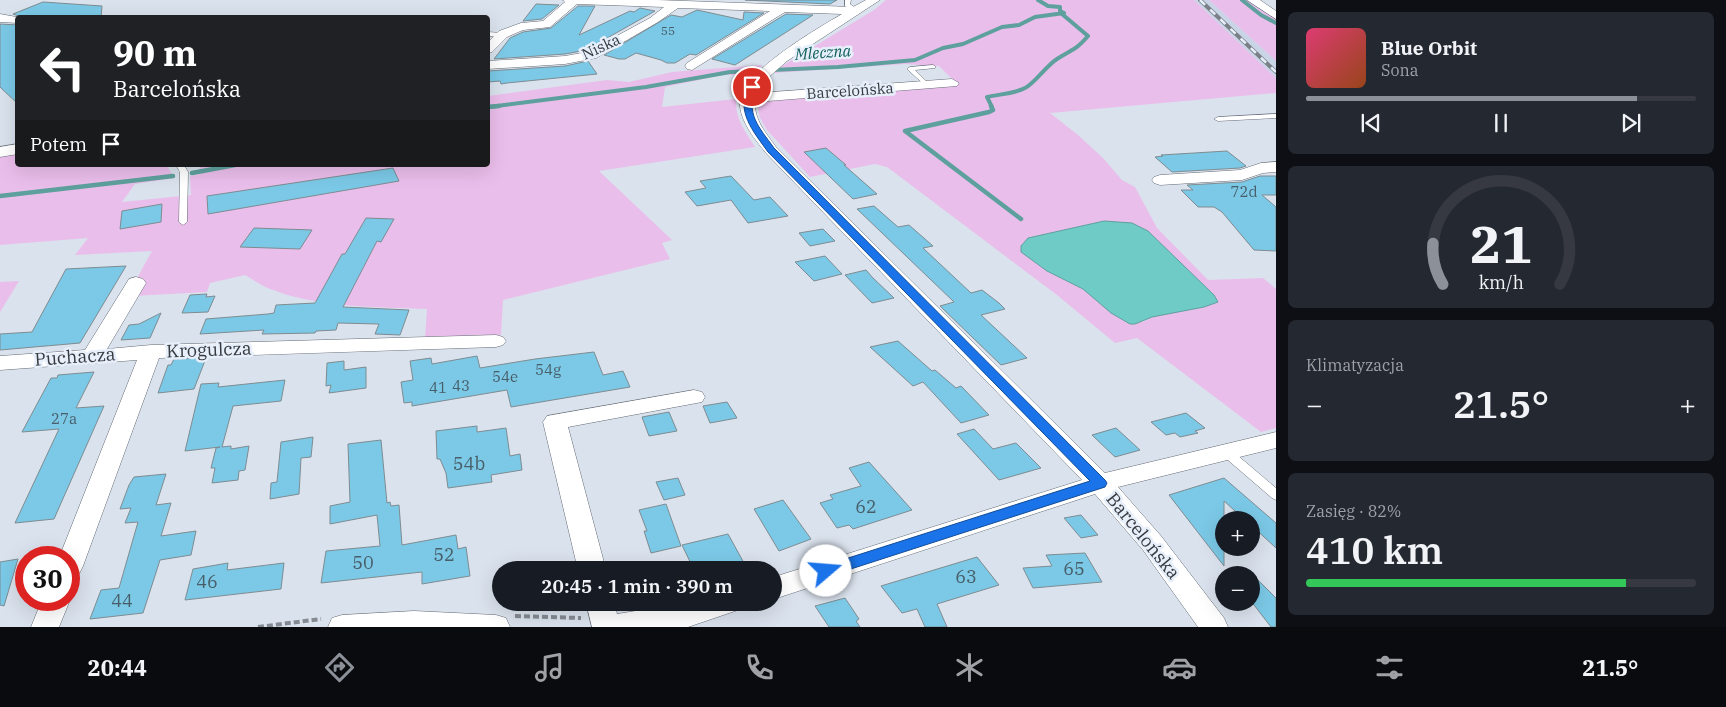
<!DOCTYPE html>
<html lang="pl">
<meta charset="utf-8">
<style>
:root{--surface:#171b24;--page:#242831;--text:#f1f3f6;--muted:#9ea1a6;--line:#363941;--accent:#8c9099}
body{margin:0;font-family:"IBM Plex Serif",serif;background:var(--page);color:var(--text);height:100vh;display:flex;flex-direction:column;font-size:19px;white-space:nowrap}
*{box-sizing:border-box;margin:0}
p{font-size:16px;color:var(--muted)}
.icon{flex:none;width:28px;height:28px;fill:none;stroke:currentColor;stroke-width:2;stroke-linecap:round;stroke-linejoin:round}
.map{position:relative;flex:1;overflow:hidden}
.side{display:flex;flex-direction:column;gap:12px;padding:12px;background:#0d0f14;width:450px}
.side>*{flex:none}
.guide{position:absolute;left:15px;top:15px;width:475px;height:152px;border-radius:5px;box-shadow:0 5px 20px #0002;background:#202124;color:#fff;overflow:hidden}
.buttons{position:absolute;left:1215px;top:511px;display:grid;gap:10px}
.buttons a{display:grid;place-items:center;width:45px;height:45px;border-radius:50%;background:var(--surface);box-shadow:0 5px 20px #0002;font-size:25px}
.speed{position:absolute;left:15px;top:546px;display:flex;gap:10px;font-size:25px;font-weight:700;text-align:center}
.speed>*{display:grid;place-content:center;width:65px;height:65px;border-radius:50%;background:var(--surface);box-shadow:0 5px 20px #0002;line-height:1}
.speed .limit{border:8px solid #d22;background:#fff;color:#111}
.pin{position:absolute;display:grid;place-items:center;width:42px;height:42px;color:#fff;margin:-21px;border:2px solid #fff;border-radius:50%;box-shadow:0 1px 5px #0007}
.me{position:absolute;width:55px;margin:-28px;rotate:72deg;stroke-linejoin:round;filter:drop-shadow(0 0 4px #0008)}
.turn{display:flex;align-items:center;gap:18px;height:105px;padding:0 15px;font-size:22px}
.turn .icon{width:65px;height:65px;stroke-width:2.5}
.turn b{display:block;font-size:35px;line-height:42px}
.then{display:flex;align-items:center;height:48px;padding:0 15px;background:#0003;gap:10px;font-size:19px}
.big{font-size:38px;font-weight:600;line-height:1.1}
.side .card{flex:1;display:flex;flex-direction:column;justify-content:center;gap:8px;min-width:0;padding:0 18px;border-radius:8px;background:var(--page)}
.side .dial{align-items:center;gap:0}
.dial svg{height:130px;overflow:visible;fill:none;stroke:var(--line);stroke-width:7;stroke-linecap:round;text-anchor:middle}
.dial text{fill:var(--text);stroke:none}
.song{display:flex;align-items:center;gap:15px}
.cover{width:60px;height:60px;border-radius:8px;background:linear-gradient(135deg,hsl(340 70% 55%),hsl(20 70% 35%))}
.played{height:5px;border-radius:2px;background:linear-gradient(90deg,var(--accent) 85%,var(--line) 85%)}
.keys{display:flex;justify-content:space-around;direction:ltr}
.heat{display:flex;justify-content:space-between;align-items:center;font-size:28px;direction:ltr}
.charge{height:8px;border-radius:4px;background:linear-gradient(90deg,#34c759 82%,var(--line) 0)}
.trip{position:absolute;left:492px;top:561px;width:290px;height:50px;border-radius:25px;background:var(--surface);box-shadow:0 5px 20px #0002;font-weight:600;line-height:50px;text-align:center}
.dock{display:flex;height:80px;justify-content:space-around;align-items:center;background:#090b0e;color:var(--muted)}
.dock .icon{width:35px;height:35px}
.dock .current{color:var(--accent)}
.dock b{font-size:22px;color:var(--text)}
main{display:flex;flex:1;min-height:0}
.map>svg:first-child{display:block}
.built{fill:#c9d5e7}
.green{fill:#eabeeb;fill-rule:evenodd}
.water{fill:#6fcbc6;stroke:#5ea09d}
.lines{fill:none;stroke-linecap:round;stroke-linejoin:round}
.stream-far1{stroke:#5ea09d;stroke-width:4}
.stream{stroke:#5ea09d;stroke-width:4.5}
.building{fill:#7bc9e7;stroke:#7e8c91}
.service-casing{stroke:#646b75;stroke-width:1}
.minor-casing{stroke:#646b75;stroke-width:1}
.path{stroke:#858a92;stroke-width:4;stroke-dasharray:6 3;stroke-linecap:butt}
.service{fill:#fff;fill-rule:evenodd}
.minor{fill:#fff;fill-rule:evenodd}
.rail-casing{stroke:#7b8087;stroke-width:4}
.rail{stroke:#e7effb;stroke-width:2.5;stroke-dasharray:7;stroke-linecap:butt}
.route{fill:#1a73e8;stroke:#114b97}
.labels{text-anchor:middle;stroke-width:5;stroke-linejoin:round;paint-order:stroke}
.far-number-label{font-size:12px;fill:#485e68}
.far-street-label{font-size:15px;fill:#373a3e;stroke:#e7effb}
.number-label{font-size:15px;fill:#485e68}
.far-water-label{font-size:16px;font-style:italic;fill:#13605d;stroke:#e7effb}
.street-label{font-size:18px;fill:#373a3e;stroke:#e7effb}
.near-number-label{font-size:18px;fill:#485e68}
</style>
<main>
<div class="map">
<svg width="1276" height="627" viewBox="0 0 1276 627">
<rect width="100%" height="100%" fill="#dae2ed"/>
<polygon class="built" points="1194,0 1209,0 1276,61 1276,78"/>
<g class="green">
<path d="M886,0h308l82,78v15l-226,20 28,22 25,23 19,22 13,7 22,41 51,52 55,-2 13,11v139l-15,4 -124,-94 -22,5 -58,-48 -170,-128 -12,-3 -65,13 -43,-47 -7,-12 -3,-15 6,-2 195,-16 -19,-19 -34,-2 -131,9 8,-7 92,-56zM1104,221l28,2 57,86 -37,8 -9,5 -32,-9 -28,-24 -36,-18 -19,-33z"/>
<polygon points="1209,0 1248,0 1276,19 1276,61"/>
<path d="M762,65l-8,10h-31l-58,12 -3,20 74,-8c-1,20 9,32 19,48l-156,24 73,69 -10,3 8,16 -167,41 -2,35 -76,3 2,-29c-51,-2 -106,-1 -154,-19 -10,-3 -19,-10 -28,-15l-35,8 -3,9 -74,4 3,-16 16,-29 -77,4 13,-17 -88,7v-91l17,-3 1,14h148l9,13 -40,6 -13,18 69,-7 -1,-19 9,-2 1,-9h288v-69l119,-16 22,2 43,-10z"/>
<polygon points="19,281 0,312 0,282"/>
</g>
<polygon class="water" points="1104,221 1132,223 1148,231 1214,295 1218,302 1204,307 1152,317 1135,324 1130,324 1111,313 1083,289 1047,271 1021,252 1021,246 1028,238"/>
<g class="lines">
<g class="stream-far1">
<polyline points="1242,0 1261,15 1276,23"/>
<polyline points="489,107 646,87 730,72 838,67 915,60 943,48 963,44 1002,27 1019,25 1035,17 1064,13 1060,11 1060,7 1048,6 1038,0"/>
<path d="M992,107l-5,-10c12,-3 27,-3 38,-9 9,-4 21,-22 32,-29 15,-10 18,-8 31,-23l-26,-22"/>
</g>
<g class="stream">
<polyline points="991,106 993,110 989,112 905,131 1021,219"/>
<polyline points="488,107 499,106"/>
<polyline points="192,173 235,165"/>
<polyline points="0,196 173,176"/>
</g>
</g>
<g class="building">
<polygon points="745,0 837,0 830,4"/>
<polygon points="43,2 102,6 101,18 24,18 13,14"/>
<polygon points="536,4 559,5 542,19 523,21"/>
<polygon points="578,6 595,6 579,35 630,11 634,12 640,8 655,11 586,50 579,49 581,51 565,54 494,59 510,38 523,32 551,28"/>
<polygon points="697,10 743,20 744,12 764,13 696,55 690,54 675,63 667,63 661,60 636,53 625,59 619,59 604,55 671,15 682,17"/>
<polygon points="786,14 813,15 735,65 712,59"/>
<polygon points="0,24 18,25 18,104 0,87"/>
<polygon points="588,61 597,74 507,83 501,84 500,81 488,82 488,71 565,66"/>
<polygon points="826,148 846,165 844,165 877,194 853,199 804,152"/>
<polygon points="1227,151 1246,166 1240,168 1172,172 1155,157 1163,156 1161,155"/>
<polygon points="393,168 399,181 208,214 207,196"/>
<polygon points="731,176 754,200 770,197 788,216 748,223 731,200 697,206 685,192 706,188 700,181"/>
<polygon points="1260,176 1276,176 1276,195 1262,195 1276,207 1276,251 1254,250 1222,212 1214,207 1198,207 1181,190 1193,190 1187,185 1242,182"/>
<polygon points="162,204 161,222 120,229 122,211"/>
<polygon points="874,206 898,227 909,225 933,246 923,248 971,293 982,290 999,303 1005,309 981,315 1027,358 1001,365 940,306 954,302 857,209"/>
<polygon points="366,218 394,219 381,242 377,241 343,307 409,310 400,335 375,334 379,324 338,323 336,330 316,331 315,333 262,334 264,330 200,334 206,319 268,314 274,313 276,305 315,303 342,254 345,254"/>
<polygon points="254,228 312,230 300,249 240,247"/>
<polygon points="823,229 835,241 810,246 799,233"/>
<polygon points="825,256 842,274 814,281 795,262"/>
<polygon points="126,266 80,343 0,350 0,334 32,332 66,269"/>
<polygon points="866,270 872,277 894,298 872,303 845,275"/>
<polygon points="207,294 206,297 215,296 208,312 182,313 190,295"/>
<polygon points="161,313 150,338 121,340 129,325 139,324"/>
<polygon points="898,341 932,371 935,370 956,388 961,386 989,415 961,423 923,382 913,386 870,347"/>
<polygon points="594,352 603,375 623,371 630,387 511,407 507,390 412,406 412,402 404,403 401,382 413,380 410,361 431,358 432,364 477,356 480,368 535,359"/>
<polygon points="206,358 194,389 158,393 168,365 171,365 174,359"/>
<polygon points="344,361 344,370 366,367 366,388 329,393 331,385 326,386 327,363"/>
<polygon points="94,372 76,408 104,406 54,519 15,523 59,429 22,432 51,378 57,378 58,375"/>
<polygon points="285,380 281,401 233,406 222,447 231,446 231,449 249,446 245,470 239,471 238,480 212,483 215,468 211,468 216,448 220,447 185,451 201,384 219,383 218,387"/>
<polygon points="727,402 737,418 710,423 703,406"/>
<polygon points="669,412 677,431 649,436 642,417"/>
<polygon points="1186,413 1205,428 1195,431 1198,433 1180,437 1175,433 1166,435 1151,422"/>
<polygon points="477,426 477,432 506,428 510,456 520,454 522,470 491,475 492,482 448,488 446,473 440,459 437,459 436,431"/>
<polygon points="1116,428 1140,450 1115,457 1092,435"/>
<polygon points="974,429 993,449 1016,443 1041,468 999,480 957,434"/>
<polygon points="313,437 311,457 301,458 299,494 270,499 271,483 277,482 281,442"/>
<polygon points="381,440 387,503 390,502 391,506 399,505 402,545 456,535 458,549 466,547 470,576 422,584 422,572 321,583 326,551 380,546 377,515 330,524 330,506 350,502 348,444"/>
<polygon points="869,462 912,510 853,529 849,525 837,528 820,503 833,499 830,495 861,486 849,468"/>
<polygon points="166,474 156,505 171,503 161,536 196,531 191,555 160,560 143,613 90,619 101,590 119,588 138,522 125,523 131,508 120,509 129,485 134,477"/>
<polygon points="678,478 685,495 664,500 656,482"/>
<polygon points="1224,478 1276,523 1276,548 1251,525 1251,520 1245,520 1224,501 1224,566 1169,495"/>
<polygon points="783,500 811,539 779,551 754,509"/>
<polygon points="666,504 681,546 651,553 644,531 647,531 639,510"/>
<polygon points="1081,515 1098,535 1081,538 1064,518"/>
<polygon points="728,534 744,563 725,570 694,570 682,545"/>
<polygon points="1085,553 1102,582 1033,588 1023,568 1052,566 1046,555"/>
<polygon points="977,557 999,585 937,604 947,627 925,627 917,609 902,613 881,586"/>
<polygon points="18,559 4,606 0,605 0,562"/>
<polygon points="228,563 227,570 284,563 281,589 185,600 193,569"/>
<polygon points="1251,573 1276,598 1276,627 1271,627 1251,601"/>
<polygon points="845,598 859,619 856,621 860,627 829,627 815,606"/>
</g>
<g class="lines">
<defs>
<g id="service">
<polygon points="845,0 851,0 850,4 858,10 858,12 854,12 845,6"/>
<polygon points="488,32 502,33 505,35 502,37 488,36"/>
<polygon points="933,65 935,66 935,68 915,70 929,84 929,86 927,87 907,69 910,67"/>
<polygon points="1276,114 1276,118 1218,121 1214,119 1218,117"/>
<polygon points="176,165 184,165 188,172 187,222 183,225 179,222 180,172"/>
<polygon points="1226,448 1230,449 1276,488 1276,500 1272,498 1222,455 1220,452 1222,449"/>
</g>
<g id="minor">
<path d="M563,0h94l196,7 13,-7h14l-93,61 -17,15 -13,17 195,-14 7,4 -2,3 -202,16c-1,18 11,31 21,45l329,326 171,-41v16l-158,39 43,49 63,82 4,9h-30l-55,-77 -48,-56 -321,105v-22l308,-97 -316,-327c-12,-15 -28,-34 -26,-54 4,-28 78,-71 102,-85l-57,-2 -93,58 -5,-1 -2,-3 2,-3 83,-52 -92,-3 -20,14 -62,36 -31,6 -77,5v-8l77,-5 22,-4 63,-34 14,-11 -87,-3 -27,23 -27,3 -16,7 -15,15 -4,1v-11l11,-11 22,-8 22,-2 22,-19z"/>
<polygon points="1247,0 1260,0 1276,11 1276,19"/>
<polygon points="0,14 22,18 18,18 18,23 0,22"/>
<polygon points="18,144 18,154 0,157 0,147"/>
<polygon points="1276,162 1276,172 1263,173 1242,180 1160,185 1154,183 1152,180 1154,177 1160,175 1240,170 1261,163"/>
<polygon points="136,277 143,279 146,283 107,349 151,345 496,335 503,337 506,341 503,345 496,347 159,358 83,566 79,574 69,577 69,558 59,558 137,360 0,370 0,356 85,350 129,279"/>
<polygon points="694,390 702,392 705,397 702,402 568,427 606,570 578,570 543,422 547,416"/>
<polygon points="69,597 70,600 59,627 31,627 42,600 69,600"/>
<polygon points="586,602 614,602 617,614 691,602 742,602 738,610 688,627 592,627"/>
<polygon points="414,611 496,615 506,618 510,627 328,627 332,618 342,615"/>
</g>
</defs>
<use href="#service" class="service-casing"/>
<use href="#minor" class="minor-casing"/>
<g class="path">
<polyline points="515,616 581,618"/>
<polyline points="258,627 321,619"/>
</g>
<use href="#service" class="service"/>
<use href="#minor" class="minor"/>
<defs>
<polyline id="rail" points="1200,0 1276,72"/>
</defs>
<use href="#rail" class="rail-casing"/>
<use href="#rail" class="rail"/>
</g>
<path class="route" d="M749,85l7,2c-11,27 3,40 18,61l331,332 2,3 -2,4 -279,90 -6,-1 -2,-5 2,-4 270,-86 -322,-329c-15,-21 -33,-41 -19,-67z"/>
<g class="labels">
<g class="far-number-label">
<text x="668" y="35">55</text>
</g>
<g class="far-street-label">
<text transform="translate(601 47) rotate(-25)" y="5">Niska</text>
<text transform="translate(850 91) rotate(-4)" y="5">Barcelońska</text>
</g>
<g class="number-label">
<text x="1244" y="197">72d</text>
<text x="548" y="375">54g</text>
<text x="505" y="382">54e</text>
<text x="461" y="391">43</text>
<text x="438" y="393">41</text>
<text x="64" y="424">27a</text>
</g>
<g class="far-water-label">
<text transform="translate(823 52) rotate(-4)" y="6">Mleczna</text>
</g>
<g class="street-label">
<text transform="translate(209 350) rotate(-2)" y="6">Krogulcza</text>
<text transform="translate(75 357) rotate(-4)" y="6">Puchacza</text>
<text transform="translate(1143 536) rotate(51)" y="6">Barcelońska</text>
</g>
<g class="near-number-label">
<text x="469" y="470">54b</text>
<text x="866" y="513">62</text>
<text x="444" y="561">52</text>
<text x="363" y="569">50</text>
<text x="1074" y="575">65</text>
<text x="966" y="583">63</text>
<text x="207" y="588">46</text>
<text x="122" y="607">44</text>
</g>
</g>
</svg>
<div class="buttons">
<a>+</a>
<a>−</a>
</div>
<div class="speed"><div class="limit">30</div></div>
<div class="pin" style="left:752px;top:87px;background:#d93025"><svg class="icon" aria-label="arrive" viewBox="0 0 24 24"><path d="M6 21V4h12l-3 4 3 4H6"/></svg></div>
<svg class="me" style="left:826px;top:571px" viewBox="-20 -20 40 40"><circle r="19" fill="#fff"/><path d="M0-13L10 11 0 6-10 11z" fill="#1a73e8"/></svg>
<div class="trip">20:45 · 1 min · 390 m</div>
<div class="guide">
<div class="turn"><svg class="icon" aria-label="left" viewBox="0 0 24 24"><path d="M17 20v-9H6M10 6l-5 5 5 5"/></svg><div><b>90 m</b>Barcelońska</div></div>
<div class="then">Potem<svg class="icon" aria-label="arrive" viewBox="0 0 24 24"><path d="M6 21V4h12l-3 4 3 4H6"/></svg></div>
</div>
</div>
<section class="side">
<div class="card">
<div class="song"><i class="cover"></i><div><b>Blue Orbit</b><p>Sona</p></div></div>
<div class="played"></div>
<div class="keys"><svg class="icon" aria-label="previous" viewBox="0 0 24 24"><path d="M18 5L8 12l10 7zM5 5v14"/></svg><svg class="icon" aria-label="pause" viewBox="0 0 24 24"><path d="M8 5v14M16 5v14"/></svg><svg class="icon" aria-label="next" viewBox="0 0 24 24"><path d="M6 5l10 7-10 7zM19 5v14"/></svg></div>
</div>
<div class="card dial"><svg viewBox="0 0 100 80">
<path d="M14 69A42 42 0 1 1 86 69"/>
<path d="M14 69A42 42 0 0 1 8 44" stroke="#8c9099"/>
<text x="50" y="56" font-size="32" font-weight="700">21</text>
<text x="50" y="72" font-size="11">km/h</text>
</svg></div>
<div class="card"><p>Klimatyzacja</p>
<div class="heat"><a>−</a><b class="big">21.5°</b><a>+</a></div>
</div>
<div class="card"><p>Zasięg · 82%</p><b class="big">410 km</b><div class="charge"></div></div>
</section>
</main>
<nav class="dock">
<b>20:44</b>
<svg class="icon current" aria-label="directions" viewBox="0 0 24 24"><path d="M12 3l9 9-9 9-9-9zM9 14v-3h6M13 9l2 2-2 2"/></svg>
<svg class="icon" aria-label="music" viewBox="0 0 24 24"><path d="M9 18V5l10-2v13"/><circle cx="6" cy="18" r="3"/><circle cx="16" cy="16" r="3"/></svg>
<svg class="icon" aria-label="phone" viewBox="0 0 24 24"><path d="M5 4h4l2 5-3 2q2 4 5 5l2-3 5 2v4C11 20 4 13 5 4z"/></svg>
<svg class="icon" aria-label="climate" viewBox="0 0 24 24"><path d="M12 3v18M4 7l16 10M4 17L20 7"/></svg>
<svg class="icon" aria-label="car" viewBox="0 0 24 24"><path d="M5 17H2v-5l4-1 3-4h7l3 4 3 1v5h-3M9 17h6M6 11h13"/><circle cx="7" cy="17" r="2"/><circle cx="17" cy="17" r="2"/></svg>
<svg class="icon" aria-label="filters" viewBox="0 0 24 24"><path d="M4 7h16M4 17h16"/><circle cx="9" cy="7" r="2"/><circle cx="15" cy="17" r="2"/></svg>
<b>21.5°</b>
</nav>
